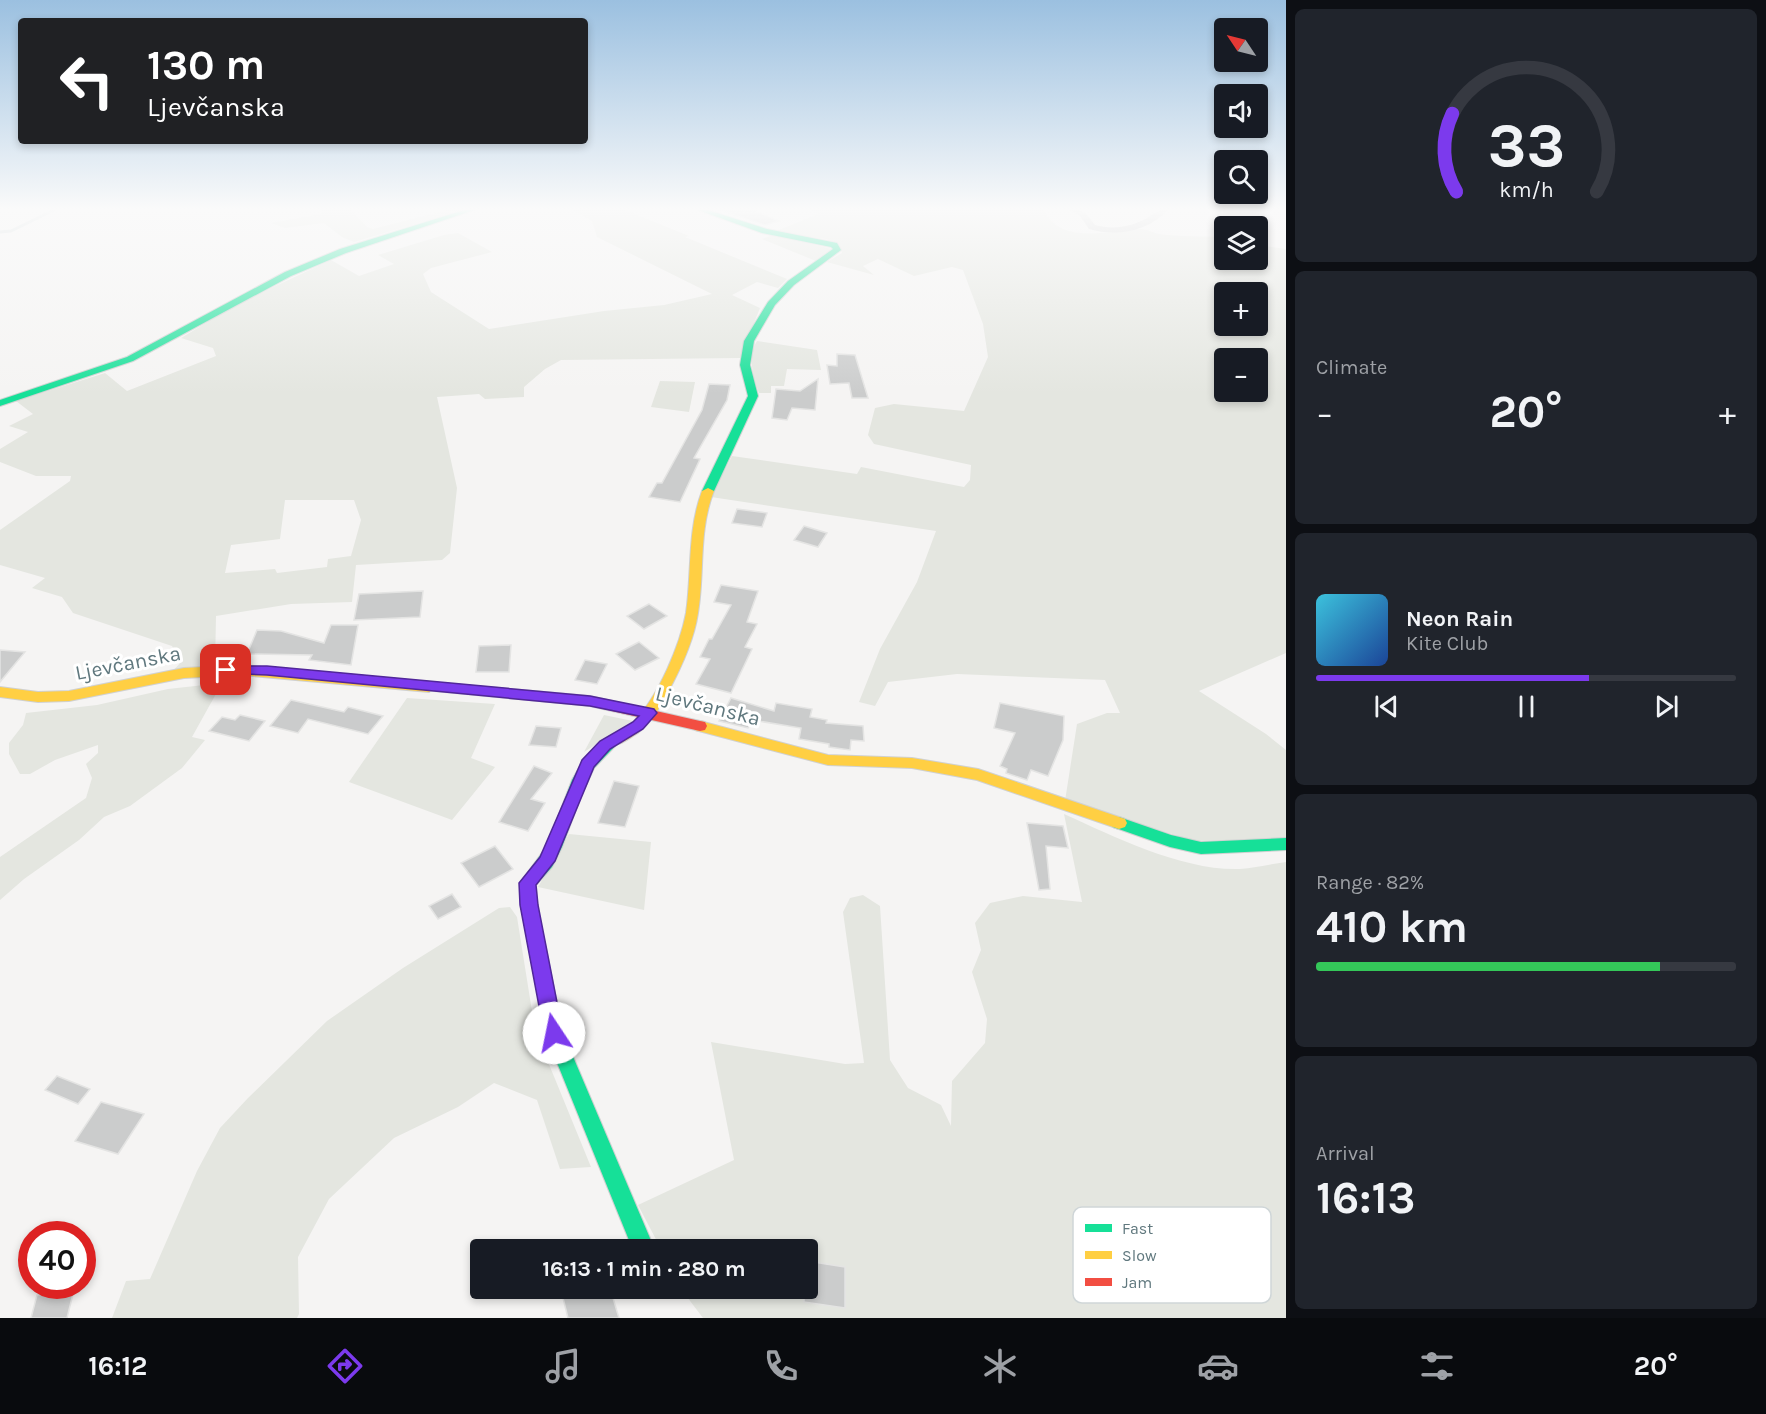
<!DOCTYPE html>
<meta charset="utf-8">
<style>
:root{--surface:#171b24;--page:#20242c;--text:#f1f3f6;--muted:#9ea1a6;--line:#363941;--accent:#7c3aed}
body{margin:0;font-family:Karla,sans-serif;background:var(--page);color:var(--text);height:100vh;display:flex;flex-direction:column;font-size:22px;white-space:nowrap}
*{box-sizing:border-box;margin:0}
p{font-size:20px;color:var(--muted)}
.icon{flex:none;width:33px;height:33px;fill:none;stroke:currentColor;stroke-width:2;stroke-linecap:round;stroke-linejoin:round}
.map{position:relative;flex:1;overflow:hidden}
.side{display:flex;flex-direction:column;gap:9px;padding:9px;background:#0d0f14;width:480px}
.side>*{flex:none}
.banner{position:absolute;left:18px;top:18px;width:570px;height:126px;border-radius:6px;box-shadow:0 3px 9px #0003;background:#202124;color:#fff;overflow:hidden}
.needle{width:39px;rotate:305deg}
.buttons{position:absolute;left:1214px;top:18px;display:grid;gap:12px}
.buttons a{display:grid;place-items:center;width:54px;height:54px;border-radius:6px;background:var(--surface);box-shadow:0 3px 9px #0003;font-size:30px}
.speed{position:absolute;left:18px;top:1221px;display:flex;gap:12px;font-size:30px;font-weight:700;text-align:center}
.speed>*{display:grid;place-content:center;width:78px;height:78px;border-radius:50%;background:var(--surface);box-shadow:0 3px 9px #0003;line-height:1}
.speed .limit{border:9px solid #d22;background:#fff;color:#111}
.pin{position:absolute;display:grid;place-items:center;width:51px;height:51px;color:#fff;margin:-26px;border-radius:12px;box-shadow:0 3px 9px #0006}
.me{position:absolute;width:66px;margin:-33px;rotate:349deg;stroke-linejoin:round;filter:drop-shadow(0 0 4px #0008)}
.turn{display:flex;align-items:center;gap:21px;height:126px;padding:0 30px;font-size:27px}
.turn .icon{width:78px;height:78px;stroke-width:2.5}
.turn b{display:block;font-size:42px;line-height:51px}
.big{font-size:45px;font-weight:700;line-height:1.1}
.side .widget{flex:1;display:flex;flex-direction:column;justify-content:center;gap:9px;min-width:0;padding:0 21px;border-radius:9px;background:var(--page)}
.side .dial{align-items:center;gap:0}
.dial svg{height:156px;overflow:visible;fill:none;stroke:var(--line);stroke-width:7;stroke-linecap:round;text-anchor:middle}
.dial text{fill:var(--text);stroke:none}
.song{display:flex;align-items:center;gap:18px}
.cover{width:72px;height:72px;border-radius:9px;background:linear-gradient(135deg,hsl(190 70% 55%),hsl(220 70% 35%))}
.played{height:6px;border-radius:3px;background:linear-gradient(90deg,var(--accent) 65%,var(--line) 65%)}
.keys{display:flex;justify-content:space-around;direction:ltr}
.heat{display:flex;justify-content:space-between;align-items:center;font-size:33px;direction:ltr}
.charge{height:9px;border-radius:4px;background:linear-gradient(90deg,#34c759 82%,var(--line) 0)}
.trip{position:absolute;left:470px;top:1239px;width:348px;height:60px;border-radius:6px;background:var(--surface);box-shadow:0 3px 9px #0003;font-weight:700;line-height:60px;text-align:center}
.menu{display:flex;height:96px;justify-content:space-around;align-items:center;background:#090b0e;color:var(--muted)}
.menu .icon{width:42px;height:42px}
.menu .on{color:var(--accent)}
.menu b{font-size:27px;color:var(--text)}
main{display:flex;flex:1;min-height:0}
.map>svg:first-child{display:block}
.green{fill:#e4e6e0;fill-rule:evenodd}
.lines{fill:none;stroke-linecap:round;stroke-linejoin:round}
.stream{stroke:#c7d3d4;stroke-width:3}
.building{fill:#cbcccc;stroke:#e4e4e3;stroke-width:1.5}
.fast-casing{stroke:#d0d1d1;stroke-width:2}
.slow-casing{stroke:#d0d1d1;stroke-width:2}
.jam-casing{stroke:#d0d1d1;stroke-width:2}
.street{fill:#c9cacb;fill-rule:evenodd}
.fast{fill:#16e098;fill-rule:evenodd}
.slow{fill:#ffcf43;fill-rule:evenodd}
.jam{fill:#f24e42;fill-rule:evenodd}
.route{fill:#7c3aed;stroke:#51269a;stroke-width:1.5}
.labels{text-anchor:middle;stroke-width:6;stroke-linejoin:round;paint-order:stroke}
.street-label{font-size:21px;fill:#60787e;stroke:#fff}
.key{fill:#fff;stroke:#cfd6d8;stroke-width:1.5}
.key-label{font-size:16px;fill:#60787e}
</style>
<main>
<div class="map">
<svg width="1286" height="1318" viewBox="0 0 1286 1318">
<rect width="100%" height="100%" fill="#f5f4f3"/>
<g class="green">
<polygon points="321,210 351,210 367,227 373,229 447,210 463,210 354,242 342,237 324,223 285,228 271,223 315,215 322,213"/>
<path d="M573,210h52l64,26 -4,1 102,42 -9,9 -21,-6 -25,13 28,13 -20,50 -179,2 -16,9 -21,18v10l-39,2 -6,-5 -42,3 20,91 -7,65 -8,7 -86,5 -4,37 -61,2 -75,12 -1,51 -43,5 9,-10 -9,-16 -99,-33 -11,-16 -30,-9 13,-10 -45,-13v-35l70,-49 1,-5h-35l-36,-14v-13l28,-17 -19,-6 24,-12 -17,-13 89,-28 22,18 89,-35 -3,-8 -32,-10 58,-35 92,-43 28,16 35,-12 -16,-9 66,-20 14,-2 34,19 -61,16 -8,6 8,18 58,37 115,-18 60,-6 48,-11 -115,-57 -5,-16zM285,500h69l7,20 -10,36 -23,3 -1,8 -50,6 -2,-4 -50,4 6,-28 49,-6z"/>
<path d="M811,210h233c16,36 67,20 97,19 6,0 12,4 18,5 21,3 44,2 65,3v23h33v-15l29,4v404l-87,38 67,43 20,16v88l-91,3 -130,-40 12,-77 30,-11h13l-15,-33 -148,-6 -69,8 -13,24 -16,-4 21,-53 37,-67 19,-51 -225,-34 21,-41 125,18 4,-7 103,20 6,-7 1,-15 -97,-21 -6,-9 7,-27 19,-4 70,7 24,-54 -5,-33 -20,-54 -11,-3 -38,9 -36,-17 -15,7 11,9 -47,-13 15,-9 -3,-9 -13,-5 -52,-7 44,-18zM1224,292h33v34h-33zM1224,358h33v34h-33z"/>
<polygon points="773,235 832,249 816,261 762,239"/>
<path d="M757,341l60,9 4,20 -34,-1 -3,17h-13v7h-12c-6,-17 -12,-37 -2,-52z"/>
<polygon points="660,381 695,382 689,412 651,407"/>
<polygon points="222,683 192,737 205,740 182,768 130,806 104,817 79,840 24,879 0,900 0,857 86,798 92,778 86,764 98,753 98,745 55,760 30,774 20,774 9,754 9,743 23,725 26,713 97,705 168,689"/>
<polygon points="407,698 495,704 471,758 495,767 452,820 349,782"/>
<polygon points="604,715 633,721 584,752"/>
<path d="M1064,814c51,23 119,57 176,55 15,-1 31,-5 46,-7v456h-583l-22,-29 126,-1v-38l-146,-1 -23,-44 96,-45 -23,-118 134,22 19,-1 -21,-151 7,-14 13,-3 17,11 10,154 18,28 33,17 10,21 1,-45 33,-38 2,-24 -15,-47 9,-22 -6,-27 15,-20 33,-7 59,6z"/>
<polygon points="569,834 651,842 644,910 538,887"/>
<polygon points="510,907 517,917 535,1030 591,1167 560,1169 537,1100 494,1083 458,1107 394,1138 329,1199 298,1257 299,1314 297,1318 112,1318 126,1281 150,1279 197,1171 220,1128 248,1098 327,1021 403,968 499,908"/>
</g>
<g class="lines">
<polyline class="stream" points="0,232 11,231 54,210"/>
</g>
<g class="building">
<polygon points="719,210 754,210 779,221 765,225"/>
<polygon points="837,354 855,355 868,398 852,398 849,383 830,384 827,365 837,366"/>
<polygon points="818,379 815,410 792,408 787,420 772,418 776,389 800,391"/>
<polygon points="709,384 730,385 727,400 694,458 700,459 680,502 649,497 657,483 662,483 702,410"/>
<polygon points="737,509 767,513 762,527 732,523"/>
<polygon points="804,526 827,533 818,547 794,540"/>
<polygon points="721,585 758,591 747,622 757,624 745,647 752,649 731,693 696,684 710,659 700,657 709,639 712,639 731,605 714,602"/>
<polygon points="423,591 420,617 354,620 359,594"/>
<polygon points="649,604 667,616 644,629 627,616"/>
<polygon points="331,625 358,625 351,665 309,660 312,655 247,654 257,630 281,631 324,643"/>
<polygon points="639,642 659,658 635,670 616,654"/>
<polygon points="511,645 509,672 476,672 479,646"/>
<polygon points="0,650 25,652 0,682"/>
<polygon points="585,660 607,664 597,684 575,680"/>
<polygon points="731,698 774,711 776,703 812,709 810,717 827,720 826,723 863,726 864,741 851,740 850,750 829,747 829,744 799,739 801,728 752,720 748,728 719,721"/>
<polygon points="291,700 344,712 348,707 383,716 368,734 308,719 298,733 270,726"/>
<polygon points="1000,703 1064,716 1063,740 1048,776 1031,770 1027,780 1006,773 1007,769 1000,766 1015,733 994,728"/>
<polygon points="240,715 265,721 249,741 209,731 222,717 235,720"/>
<polygon points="536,726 561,728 556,747 529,745"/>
<polygon points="534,766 552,773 531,799 545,803 528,831 499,822"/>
<polygon points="614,781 639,786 625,827 598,823"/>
<polygon points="1027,823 1063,826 1068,848 1046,846 1050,889 1039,890"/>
<polygon points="495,846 513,869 479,887 461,863"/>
<polygon points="452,894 461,907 438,919 429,906"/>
<polygon points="57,1076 90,1089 78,1104 45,1090"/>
<polygon points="101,1102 144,1114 118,1154 75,1141"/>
<polygon points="807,1261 845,1267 845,1308 804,1302 804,1288 807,1288"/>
<polygon points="588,1288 610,1288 619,1318 568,1318 563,1298"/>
<polygon points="74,1290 67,1318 31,1318 37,1295"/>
</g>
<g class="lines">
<defs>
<g id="fast">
<polygon points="464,210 474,210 346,253 291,276 133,361 0,406 0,400 127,357 285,272 340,249"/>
<polygon points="698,210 708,210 767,229 837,243 841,250 794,285 775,305 754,341 750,365 758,396 714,491 708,494 702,491 748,396 740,365 744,341 768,302 788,281 833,249 831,247 762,233"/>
<polygon points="613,736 618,737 620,741 594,768 581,796 562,847 552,867 536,885 537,905 563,1033 655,1250 633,1250 545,1033 521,905 520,883 547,846 572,780 583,761 594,748"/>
<polygon points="1119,817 1171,835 1201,842 1286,838 1286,850 1201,854 1170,847 1113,827 1111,823 1113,819"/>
</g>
<g id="slow">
<path d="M708,488l6,3c-16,40 -9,81 -16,122 -4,28 -18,57 -31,81 -9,16 -18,33 -34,42 -8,5 -16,11 -25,9l-2,-4 2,-4c9,-5 20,-9 27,-17 23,-23 45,-75 51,-107 6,-41 1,-82 16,-122z"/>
<polygon points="241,665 429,682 436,687 429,692 241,675 184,678 69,701 38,702 0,697 0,687 38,692 69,691 184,668"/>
<polygon points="700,721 828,755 912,758 978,769 1125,819 1127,823 1125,827 1119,829 977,780 912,768 828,765 695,730 693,726 695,722"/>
</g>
<polygon id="jam" points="429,682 590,696 700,721 705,722 707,726 705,730 700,731 590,706 424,690 422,687 424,684"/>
</defs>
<use href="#fast" class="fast-casing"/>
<use href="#slow" class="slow-casing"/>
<use href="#jam" class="jam-casing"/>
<path class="street" d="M1070,210c14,-1 17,4 25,15 18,5 36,2 52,-7 8,-5 12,-9 21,-8 -21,22 -51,27 -79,19l-9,-13z"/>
<use href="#fast" class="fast"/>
<use href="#slow" class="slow"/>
<use href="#jam" class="jam"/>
</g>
<linearGradient id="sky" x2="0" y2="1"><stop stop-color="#9bc0e0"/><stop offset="0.53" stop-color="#fafafa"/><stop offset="1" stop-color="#fafafa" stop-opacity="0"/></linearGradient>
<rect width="1286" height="394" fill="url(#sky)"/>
<polygon class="route" points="226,666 267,666 590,696 654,709 657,713 643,729 610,749 594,767 555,861 536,885 538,905 563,1033 561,1039 554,1042 547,1039 544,1033 520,905 519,883 540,857 582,760 600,741 633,722 639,716 590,706 267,675 221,673 219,670 221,667"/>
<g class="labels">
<g class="street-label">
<text transform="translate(128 663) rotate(-11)" y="7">Ljevčanska</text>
<text transform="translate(708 706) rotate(14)" y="7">Ljevčanska</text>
</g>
</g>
<rect x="1073" y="1207" width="198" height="96" rx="9" class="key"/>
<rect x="1085" y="1224" width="27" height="8" fill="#16e098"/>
<rect x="1085" y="1251" width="27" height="8" fill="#ffcf43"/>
<rect x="1085" y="1278" width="27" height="8" fill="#f24e42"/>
<g class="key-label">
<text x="1122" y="1234">Fast</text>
<text x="1122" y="1261">Slow</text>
<text x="1122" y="1288">Jam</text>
</g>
</svg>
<div class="buttons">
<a><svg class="needle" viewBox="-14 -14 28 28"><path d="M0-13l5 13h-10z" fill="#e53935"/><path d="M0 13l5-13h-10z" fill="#9ea1a6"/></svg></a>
<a><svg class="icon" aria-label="sound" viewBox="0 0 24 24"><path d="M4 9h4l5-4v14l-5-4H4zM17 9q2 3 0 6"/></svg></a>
<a><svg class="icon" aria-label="search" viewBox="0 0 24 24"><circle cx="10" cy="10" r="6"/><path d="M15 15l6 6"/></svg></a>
<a><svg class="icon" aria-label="layers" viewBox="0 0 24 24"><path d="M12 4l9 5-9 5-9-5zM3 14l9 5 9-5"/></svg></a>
<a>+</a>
<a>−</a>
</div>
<div class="speed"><div class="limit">40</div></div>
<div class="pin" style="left:226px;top:670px;background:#d93025"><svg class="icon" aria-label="arrive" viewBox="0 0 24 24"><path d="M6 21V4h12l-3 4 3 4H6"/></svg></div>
<svg class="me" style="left:554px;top:1033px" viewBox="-20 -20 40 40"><circle r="19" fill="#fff"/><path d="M0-13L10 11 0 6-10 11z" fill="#7c3aed"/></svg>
<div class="trip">16:13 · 1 min · 280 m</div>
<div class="banner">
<div class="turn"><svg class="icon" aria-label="left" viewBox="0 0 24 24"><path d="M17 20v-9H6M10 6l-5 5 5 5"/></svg><div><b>130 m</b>Ljevčanska</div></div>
</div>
</div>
<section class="side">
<div class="widget dial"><svg viewBox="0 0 100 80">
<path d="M14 69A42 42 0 1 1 86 69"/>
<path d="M14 69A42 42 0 0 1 12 29" stroke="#7c3aed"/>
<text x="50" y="56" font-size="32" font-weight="700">33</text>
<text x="50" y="72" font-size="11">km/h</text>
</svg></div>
<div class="widget"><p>Climate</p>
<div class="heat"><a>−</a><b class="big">20°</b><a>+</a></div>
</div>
<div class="widget">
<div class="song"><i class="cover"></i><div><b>Neon Rain</b><p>Kite Club</p></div></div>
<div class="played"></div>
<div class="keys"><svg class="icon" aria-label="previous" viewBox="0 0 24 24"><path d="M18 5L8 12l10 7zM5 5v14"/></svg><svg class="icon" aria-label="pause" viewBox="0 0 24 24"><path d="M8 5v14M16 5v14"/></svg><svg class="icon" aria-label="next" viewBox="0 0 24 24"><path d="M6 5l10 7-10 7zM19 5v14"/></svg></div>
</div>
<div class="widget"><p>Range · 82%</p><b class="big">410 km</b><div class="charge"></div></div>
<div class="widget"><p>Arrival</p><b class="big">16:13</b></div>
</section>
</main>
<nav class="menu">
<b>16:12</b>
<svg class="icon on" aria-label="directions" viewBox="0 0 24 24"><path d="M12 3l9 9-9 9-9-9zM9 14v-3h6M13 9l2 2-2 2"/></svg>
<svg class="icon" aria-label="music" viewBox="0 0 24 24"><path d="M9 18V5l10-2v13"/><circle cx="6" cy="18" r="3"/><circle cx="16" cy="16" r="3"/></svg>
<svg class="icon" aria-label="phone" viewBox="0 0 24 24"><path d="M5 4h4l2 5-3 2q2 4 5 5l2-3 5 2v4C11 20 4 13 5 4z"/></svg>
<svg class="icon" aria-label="climate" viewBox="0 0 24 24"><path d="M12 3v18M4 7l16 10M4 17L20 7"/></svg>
<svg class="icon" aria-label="car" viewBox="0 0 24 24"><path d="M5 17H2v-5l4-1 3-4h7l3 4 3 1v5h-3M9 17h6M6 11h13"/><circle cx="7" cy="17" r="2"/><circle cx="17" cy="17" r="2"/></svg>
<svg class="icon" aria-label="filters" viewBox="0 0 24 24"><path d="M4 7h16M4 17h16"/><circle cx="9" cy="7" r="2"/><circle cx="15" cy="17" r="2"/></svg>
<b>20°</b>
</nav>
